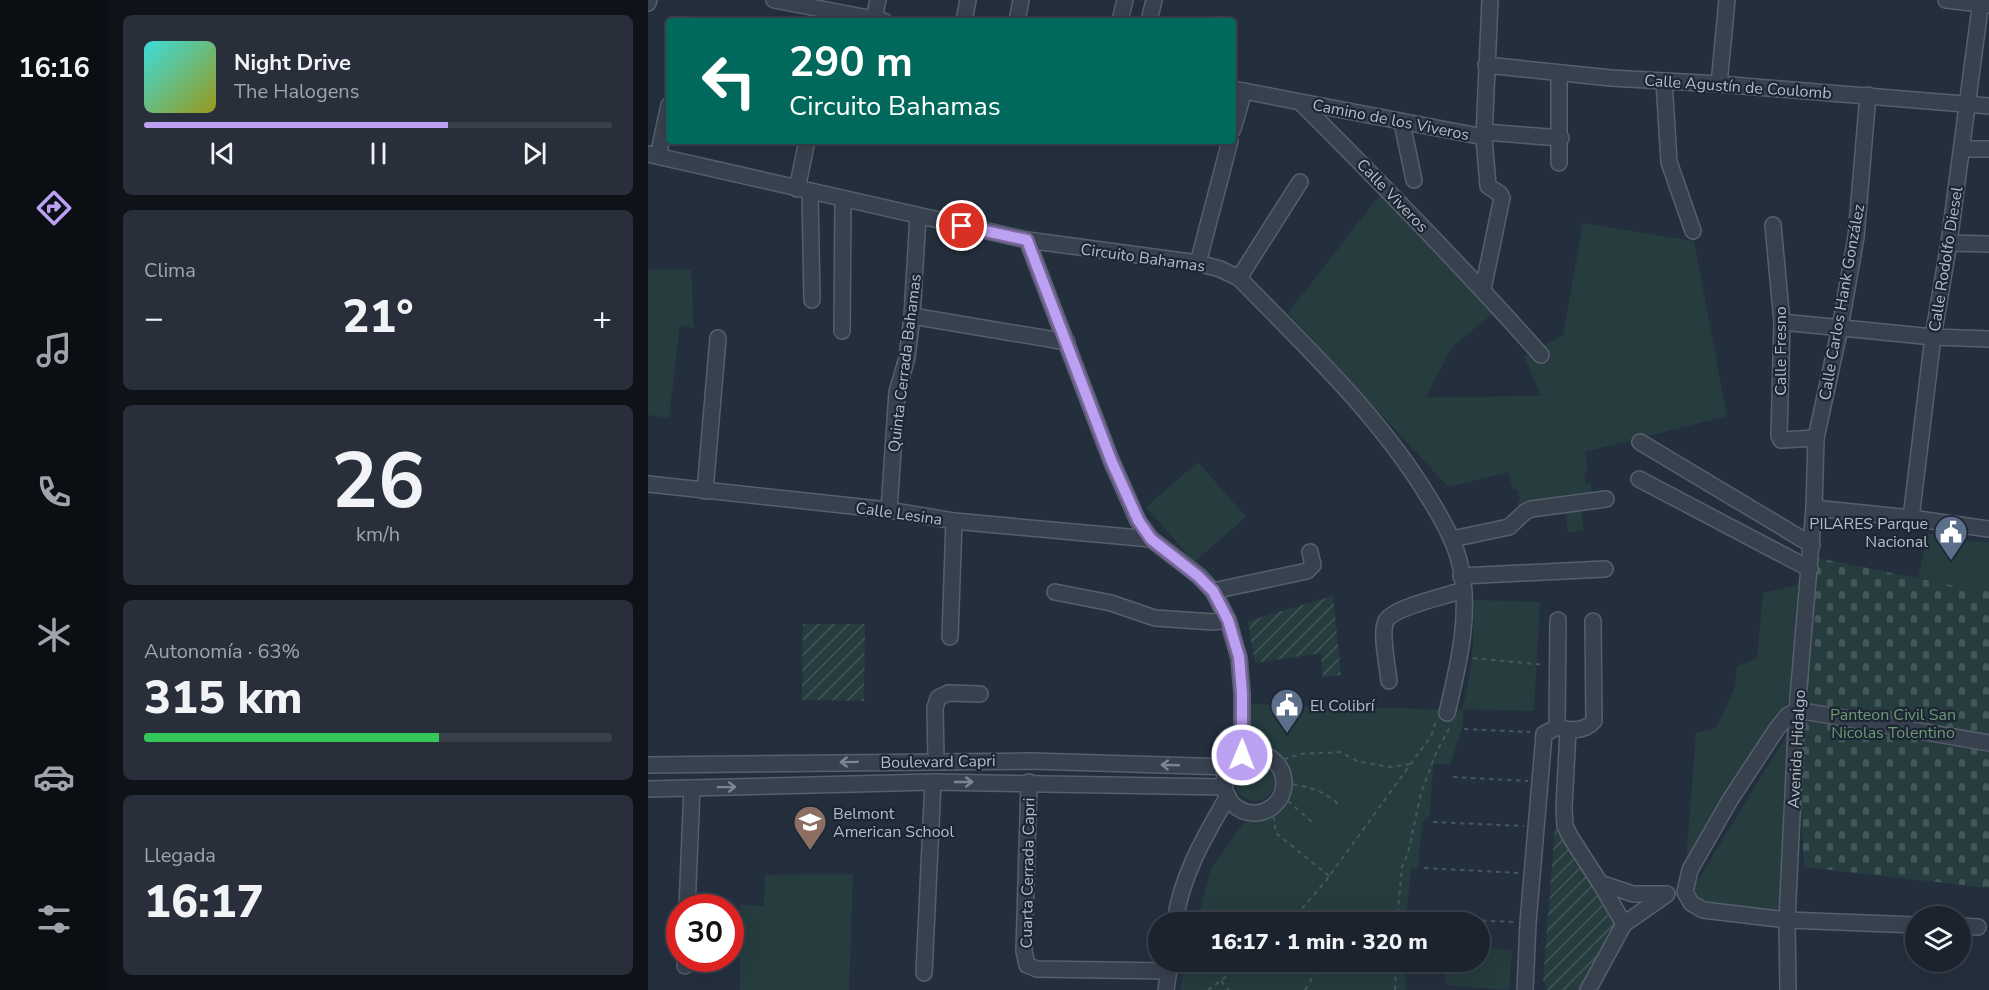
<!DOCTYPE html>
<html lang="es">
<meta charset="utf-8">
<style>
:root{--surface:#1b232e;--page:#282f3a;--text:#f1f3f6;--muted:#a0a4aa;--line:#39404a;--accent:#bca0f2}
body{margin:0;font-family:"Nunito Sans",sans-serif;background:var(--page);color:var(--text);height:100vh;display:flex;flex-direction:column;font-size:22px;white-space:nowrap}
*{box-sizing:border-box;margin:0}
p{font-size:20px;color:var(--muted)}
.icon{flex:none;width:33px;height:33px;fill:none;stroke:currentColor;stroke-width:2;stroke-linecap:round;stroke-linejoin:round}
.map{position:relative;flex:1;overflow:hidden}
.drawer{display:flex;flex-direction:column;gap:15px;padding:15px;background:#0f1319;width:540px}
.drawer>*{flex:none}
.top-card{position:absolute;left:18px;top:18px;width:570px;height:126px;border-radius:6px;box-shadow:0 6px 24px #0002,0 0 0 2px var(--line);background:#00695c;color:#fff;overflow:hidden}
.controls{position:absolute;left:1257px;top:906px;display:grid;gap:12px}
.controls a{display:grid;place-items:center;width:66px;height:66px;border-radius:50%;background:var(--surface);box-shadow:0 6px 24px #0002,0 0 0 2px var(--line);font-size:30px}
.speed{position:absolute;left:18px;top:894px;display:flex;gap:12px;font-size:30px;font-weight:700;text-align:center}
.speed>*{display:grid;place-content:center;width:78px;height:78px;border-radius:50%;background:var(--surface);box-shadow:0 6px 24px #0002,0 0 0 2px var(--line);line-height:1}
.speed .limit{border:9px solid #d22;background:#fff;color:#111}
.pin{position:absolute;display:grid;place-items:center;width:51px;height:51px;color:#fff;margin:-26px;border:3px solid #fff;border-radius:50%;box-shadow:0 2px 6px #0007}
.me{position:absolute;width:66px;margin:-33px;rotate:1deg;stroke-linejoin:round;filter:drop-shadow(0 0 4px #0008)}
.turn{display:flex;align-items:center;gap:21px;height:126px;padding:0 24px;font-size:27px}
.turn .icon{width:78px;height:78px;stroke-width:2.5}
.turn b{display:block;font-size:42px;line-height:51px}
.big{font-size:45px;font-weight:800;line-height:1.1}
.drawer .tile{flex:1;display:flex;flex-direction:column;justify-content:center;gap:9px;min-width:0;padding:0 21px;border-radius:9px;background:var(--page)}
.drawer .dial{align-items:center;gap:0}
.dial b{font-size:78px;line-height:1}
.song{display:flex;align-items:center;gap:18px}
.cover{width:72px;height:72px;border-radius:9px;background:linear-gradient(135deg,hsl(180 70% 55%),hsl(60 70% 35%))}
.played{height:6px;border-radius:3px;background:linear-gradient(90deg,var(--accent) 65%,var(--line) 65%)}
.keys{display:flex;justify-content:space-around;direction:ltr}
.heat{display:flex;justify-content:space-between;align-items:center;font-size:33px;direction:ltr}
.charge{height:9px;border-radius:4px;background:linear-gradient(90deg,#34c759 63%,var(--line) 0)}
.trip{position:absolute;left:500px;top:912px;width:342px;height:60px;border-radius:30px;background:var(--surface);box-shadow:0 6px 24px #0002,0 0 0 2px var(--line);font-weight:800;line-height:60px;text-align:center}
main{display:flex;flex:1;min-height:0}
.tabs{display:flex;flex-direction:column;width:108px;justify-content:space-around;align-items:center;background:#0b0e12;color:var(--muted)}
.tabs .icon{width:42px;height:42px}
.tabs .selected{color:var(--accent)}
.tabs b{font-size:27px;color:var(--text)}
.map>svg:first-child{display:block}
.green{fill:#263c3f}
.cemetery{fill:url(#cemetery-stones)}
.garden{fill:url(#garden-furrows)}
.lines{fill:none;stroke-linecap:round;stroke-linejoin:round}
.minor-casing{stroke:#565f6c;stroke-width:18}
.path{stroke:#44595c;stroke-width:2;stroke-dasharray:4.5 4.5;stroke-linecap:butt}
.minor{stroke:#38414e;stroke-width:15}
.oneway{stroke:#7c8592}
.route-casing{stroke:#7a689d;stroke-width:15}
.route{stroke:#bca0f2;stroke-width:10}
.labels{text-anchor:middle;stroke-width:4.5;stroke-linejoin:round;paint-order:stroke}
.street-label{font-size:16px;fill:#b4bcc9;stroke:#1d2633}
.poi-label{font-size:16px;fill:#b4bcc9;stroke:#1d2633;text-anchor:start}
.park-label{font-size:16px;fill:#6b9a76;stroke:#1d2633}
</style>
<main>
<nav class="tabs">
<b>16:16</b>
<svg class="icon selected" aria-label="directions" viewBox="0 0 24 24"><path d="M12 3l9 9-9 9-9-9zM9 14v-3h6M13 9l2 2-2 2"/></svg>
<svg class="icon" aria-label="music" viewBox="0 0 24 24"><path d="M9 18V5l10-2v13"/><circle cx="6" cy="18" r="3"/><circle cx="16" cy="16" r="3"/></svg>
<svg class="icon" aria-label="phone" viewBox="0 0 24 24"><path d="M5 4h4l2 5-3 2q2 4 5 5l2-3 5 2v4C11 20 4 13 5 4z"/></svg>
<svg class="icon" aria-label="climate" viewBox="0 0 24 24"><path d="M12 3v18M4 7l16 10M4 17L20 7"/></svg>
<svg class="icon" aria-label="car" viewBox="0 0 24 24"><path d="M5 17H2v-5l4-1 3-4h7l3 4 3 1v5h-3M9 17h6M6 11h13"/><circle cx="7" cy="17" r="2"/><circle cx="17" cy="17" r="2"/></svg>
<svg class="icon" aria-label="filters" viewBox="0 0 24 24"><path d="M4 7h16M4 17h16"/><circle cx="9" cy="7" r="2"/><circle cx="15" cy="17" r="2"/></svg>
</nav>
<section class="drawer">
<div class="tile">
<div class="song"><i class="cover"></i><div><b>Night Drive</b><p>The Halogens</p></div></div>
<div class="played"></div>
<div class="keys"><svg class="icon" aria-label="previous" viewBox="0 0 24 24"><path d="M18 5L8 12l10 7zM5 5v14"/></svg><svg class="icon" aria-label="pause" viewBox="0 0 24 24"><path d="M8 5v14M16 5v14"/></svg><svg class="icon" aria-label="next" viewBox="0 0 24 24"><path d="M6 5l10 7-10 7zM19 5v14"/></svg></div>
</div>
<div class="tile"><p>Clima</p>
<div class="heat"><a>−</a><b class="big">21°</b><a>+</a></div>
</div>
<div class="tile dial"><b>26</b><p>km/h</p></div>
<div class="tile"><p>Autonomía · 63%</p><b class="big">315 km</b><div class="charge"></div></div>
<div class="tile"><p>Llegada</p><b class="big">16:17</b></div>
</section>
<div class="map">
<svg width="1341" height="990" viewBox="0 0 1341 990">
<defs>
<pattern id="cemetery-stones" width="16" height="16" patternUnits="userSpaceOnUse" patternTransform="scale(1.5)"><rect width="16" height="16" fill="#263c3f"/><path d="M2 7V4a2 2 0 0 1 4 0v3zM10 15v-3a2 2 0 0 1 4 0v3z" fill="#435659"/></pattern>
<pattern id="garden-furrows" width="10" height="10" patternUnits="userSpaceOnUse" patternTransform="scale(1.5)"><rect width="10" height="10" fill="#263c3f"/><path d="M-1 1l2-2M0 10L10 0M9 11l2-2" fill="none" stroke="#435659"/></pattern>
</defs>
<rect width="100%" height="100%" fill="#242f3e"/>
<g class="green">
<polygon points="734,192 848,311 804,347 778,397 893,396 876,356 915,335 935,223 1046,241 1079,416 937,452 940,471 936,473 938,484 943,484 945,498 869,506 872,498 869,489 865,490 860,472 800,487 640,313"/>
<polygon points="0,269 43,270 46,328 32,325 21,418 0,415"/>
<polygon points="550,462 598,517 546,562 498,507"/>
<polygon points="933,508 936,530 920,533 917,511"/>
<polygon points="1280,533 1309,540 1341,542 1341,589 1318,588 1270,578"/>
<polygon points="1150,585 1142,698 1038,863 1048,733 1068,728 1087,687 1089,666 1109,659 1115,593"/>
<path d="M825,600l67,2 -6,109 -71,-2v16l-13,40 -17,-1 -3,51 -8,8 -4,46 -7,-1 -5,54h-213l1,-6 6,-6 11,-42 40,-55c44,-3 44,-56 1,-61l-2,-48 212,6c10,-36 13,-72 11,-110z"/>
<path d="M1141,731l-3,181c-26,-2 -73,-1 -94,-17l1,-7z"/>
<circle cx="607" cy="781" r="20"/>
<polygon points="205,874 201,990 92,990 92,905 116,906 117,875"/>
<polygon points="831,947 864,950 861,990 796,985 798,962 831,962"/>
<polygon points="538,962 757,962 758,990 532,990"/>
</g>
<polygon class="cemetery" points="1165,557 1318,588 1341,589 1341,888 1156,867 1149,710"/>
<g class="garden">
<polygon points="685,596 693,675 675,677 673,653 607,663 600,621"/>
<polygon points="155,624 217,624 216,701 154,700"/>
<path d="M907,828l46,68 14,26c-4,14 -25,65 -39,68 -9,0 -20,0 -28,0l-5,-10z"/>
</g>
<g class="lines">
<defs>
<g id="minor">
<polyline points="126,0 236,21"/>
<polyline points="1298,0 1341,5"/>
<polyline points="0,3 1,0"/>
<polyline points="226,19 230,0"/>
<polyline points="316,21 320,0"/>
<polyline points="369,21 373,0"/>
<polyline points="472,21 477,0"/>
<polyline points="501,21 506,0"/>
<polyline points="838,65 963,78 1071,84 1341,106"/>
<polyline points="911,73 911,163"/>
<polyline points="1016,81 1021,162 1045,231"/>
<polyline points="1071,84 1079,0"/>
<polyline points="585,89 836,137"/>
<path d="M653,103c82,82 163,165 240,252"/>
<polyline points="754,123 766,180"/>
<polyline points="585,129 596,91"/>
<polyline points="836,132 913,138"/>
<polyline points="1314,149 1341,149"/>
<path d="M0,154l379,86 171,23 22,6 19,9c67,69 140,137 190,220 12,19 24,40 30,62 13,50 0,103 -12,153"/>
<polyline points="10,156 21,105"/>
<polyline points="149,189 159,141"/>
<polyline points="162,193 164,300"/>
<polyline points="1125,225 1134,322 1131,436 1133,440 1168,438"/>
<polyline points="379,240 463,460 490,521 503,539 551,576 565,591 580,620 591,658 594,693 594,755"/>
<polyline points="1301,243 1341,244"/>
<polyline points="550,263 582,141"/>
<polyline points="591,278 652,182"/>
<polyline points="835,289 854,198 852,194 840,186 836,137 842,0"/>
<polyline points="264,316 419,342"/>
<polyline points="1134,322 1285,337 1341,339"/>
<polyline points="194,331 195,200"/>
<polyline points="992,442 1164,545"/>
<polyline points="991,479 1162,569"/>
<polyline points="0,484 241,510 306,521 503,539"/>
<polyline points="57,491 70,338"/>
<polyline points="1166,508 1263,518 1341,529"/>
<polyline points="241,510 249,392 259,358 264,316 270,216"/>
<polyline points="1263,518 1285,337 1301,243 1333,0"/>
<polyline points="804,539 861,527 877,512 883,509 958,499"/>
<polyline points="813,576 957,569"/>
<polyline points="565,591 659,571 665,565 662,552"/>
<polyline points="407,592 463,603 507,618 566,622 580,620"/>
<polyline points="302,637 306,521"/>
<path d="M741,681c-1,-13 -9,-48 -3,-60 7,-14 61,-25 77,-31"/>
<polyline points="909,727 910,620"/>
<polyline points="920,730 916,808 917,826 923,838 952,883 985,894 1017,894"/>
<circle cx="606" cy="783" r="30"/>
<polyline points="288,761 287,708 290,698 300,693 332,694"/>
<polyline points="0,765 384,761 581,767"/>
<polyline points="381,782 376,951 379,965 389,969 521,971"/>
<polyline points="0,789 285,782 577,787"/>
<polyline points="952,883 976,924"/>
<polyline points="39,908 44,788"/>
<path d="M527,922c6,-46 30,-86 53,-126"/>
<polyline points="1268,925 1139,920 1055,910 1043,903 1037,892 1042,870 1082,800 1128,730 1139,716 1149,710 1341,743"/>
<polyline points="1312,926 1330,927"/>
<polyline points="37,966 37,958"/>
<polyline points="276,973 285,782"/>
<polyline points="518,990 522,962"/>
<path d="M877,990l3,-67 16,-189 13,-7c13,4 27,5 37,-6l-1,-100"/>
<polyline points="940,990 976,924 1019,894"/>
<polyline points="1140,990 1139,920 1149,710 1166,508 1168,438 1192,328 1208,237 1220,95"/>
</g>
</defs>
<use href="#minor" class="minor-casing"/>
<g class="path">
<polyline points="825,658 897,665"/>
<polyline points="816,729 882,732"/>
<polyline points="627,762 653,754 692,752 709,761 741,767 763,764"/>
<polyline points="805,777 880,781"/>
<path d="M636,783c22,3 41,7 56,23"/>
<polyline points="633,795 664,822"/>
<polyline points="624,807 628,833 681,876"/>
<polyline points="785,822 876,826"/>
<polyline points="776,868 872,873"/>
<polyline points="762,917 865,922"/>
<polyline points="642,922 677,882 783,736 788,721"/>
<polyline points="749,922 754,867 760,853 773,793 788,753 802,727"/>
<polyline points="760,964 798,967"/>
<polyline points="573,981 581,990"/>
<polyline points="560,990 598,962"/>
<polyline points="657,990 674,962"/>
<polyline points="747,990 748,962"/>
</g>
<use href="#minor" class="minor"/>
</g>
<defs><path id="oneway-shaft" d="M-6 0H5M1.5-3L5.5 0L1.5 3" fill="none" stroke-width="1.6" stroke-linecap="round" stroke-linejoin="round" transform="scale(1.5)"/></defs>
<g class="oneway">
<use href="#oneway-shaft" transform="translate(201 762) rotate(179)"/>
<use href="#oneway-shaft" transform="translate(522 765) rotate(-178)"/>
<use href="#oneway-shaft" transform="translate(316 782)"/>
<use href="#oneway-shaft" transform="translate(79 787) rotate(-1)"/>
</g>
<g class="lines">
<defs>
<polyline id="route" points="314,226 379,240 463,460 490,520 503,539 550,576 565,591 580,620 591,657 594,693 594,755"/>
</defs>
<use href="#route" class="route-casing"/>
<use href="#route" class="route"/>
</g>
<defs>
<symbol id="civic-pin" viewBox="-11 -11 22 30"><path d="M0 17L-7.5 6A9.5 9.5 0 1 1 7.5 6Z" fill="#5c6f8a" stroke="#1d2633"/><path d="M-.6-6.5H3V-4.5H.6V-3L4-1V1h2V6H-6V1h2V-1L-.6-3ZM-1.2 2.5V6h2.4V2.5Z" fill="#fff"/></symbol>
<symbol id="school-pin" viewBox="-11 -11 22 30"><path d="M0 17L-7.5 6A9.5 9.5 0 1 1 7.5 6Z" fill="#8d6e63" stroke="#1d2633"/><path d="M0-5L7-2L0 1L-7-2ZM-4 1L0 2.5L4 1V4Q0 6-4 4Z" fill="#fff"/></symbol>
</defs>
<g fill-rule="evenodd">
<use href="#civic-pin" x="1284" y="513" width="38" height="52"/>
<use href="#civic-pin" x="620" y="686" width="38" height="52"/>
<use href="#school-pin" x="143" y="803" width="38" height="52"/>
</g>
<g class="labels">
<g class="street-label">
<text transform="translate(1090 86) rotate(4)" y="6">Calle Agustín de Coulomb</text>
<text transform="translate(743 119) rotate(11)" y="6">Camino de los Viveros</text>
<text transform="translate(745 195) rotate(46)" y="6">Calle Viveros</text>
<text transform="translate(495 257) rotate(8)" y="6">Circuito Bahamas</text>
<text transform="translate(1297 259) rotate(-81)" y="6">Calle Rodolfo Diesel</text>
<text transform="translate(1193 302) rotate(-80)" y="6">Calle Carlos Hank González</text>
<text transform="translate(1132 351) rotate(-90)" y="6">Calle Fresno</text>
<text transform="translate(256 363) rotate(-83)" y="6">Quinta Cerrada Bahamas</text>
<text transform="translate(251 513) rotate(8)" y="6">Calle Lesina</text>
<text transform="translate(1148 749) rotate(-87)" y="6">Avenida Hidalgo</text>
<text transform="translate(290 761) rotate(-1)" y="6">Boulevard Capri</text>
<text transform="translate(379 873) rotate(-89)" y="6">Cuarta Cerrada Capri</text>
</g>
<g class="poi-label">
<text x="1280" y="529" text-anchor="end">PILARES Parque<tspan x="1280" dy="18">Nacional</tspan></text>
<text x="662" y="711">El Colibrí</text>
<text x="185" y="819">Belmont<tspan x="185" dy="18">American School</tspan></text>
</g>
<g class="park-label">
<text x="1245" y="720">Panteon Civil San<tspan x="1245" dy="18">Nicolas Tolentino</tspan></text>
</g>
</g>
</svg>
<div class="controls">
<a><svg class="icon" aria-label="layers" viewBox="0 0 24 24"><path d="M12 4l9 5-9 5-9-5zM3 14l9 5 9-5"/></svg></a>
</div>
<div class="speed"><div class="limit">30</div></div>
<div class="pin" style="left:314px;top:226px;background:#d93025"><svg class="icon" aria-label="arrive" viewBox="0 0 24 24"><path d="M6 21V4h12l-3 4 3 4H6"/></svg></div>
<svg class="me" style="left:594px;top:755px" viewBox="-20 -20 40 40"><circle r="17" fill="#bca0f2" stroke="#fff" stroke-width="3"/><path d="M0-11L8 9 0 5-8 9z" fill="#fff"/></svg>
<div class="trip">16:17 · 1 min · 320 m</div>
<div class="top-card">
<div class="turn"><svg class="icon" aria-label="left" viewBox="0 0 24 24"><path d="M17 20v-9H6M10 6l-5 5 5 5"/></svg><div><b>290 m</b>Circuito Bahamas</div></div>
</div>
</div>
</main>
